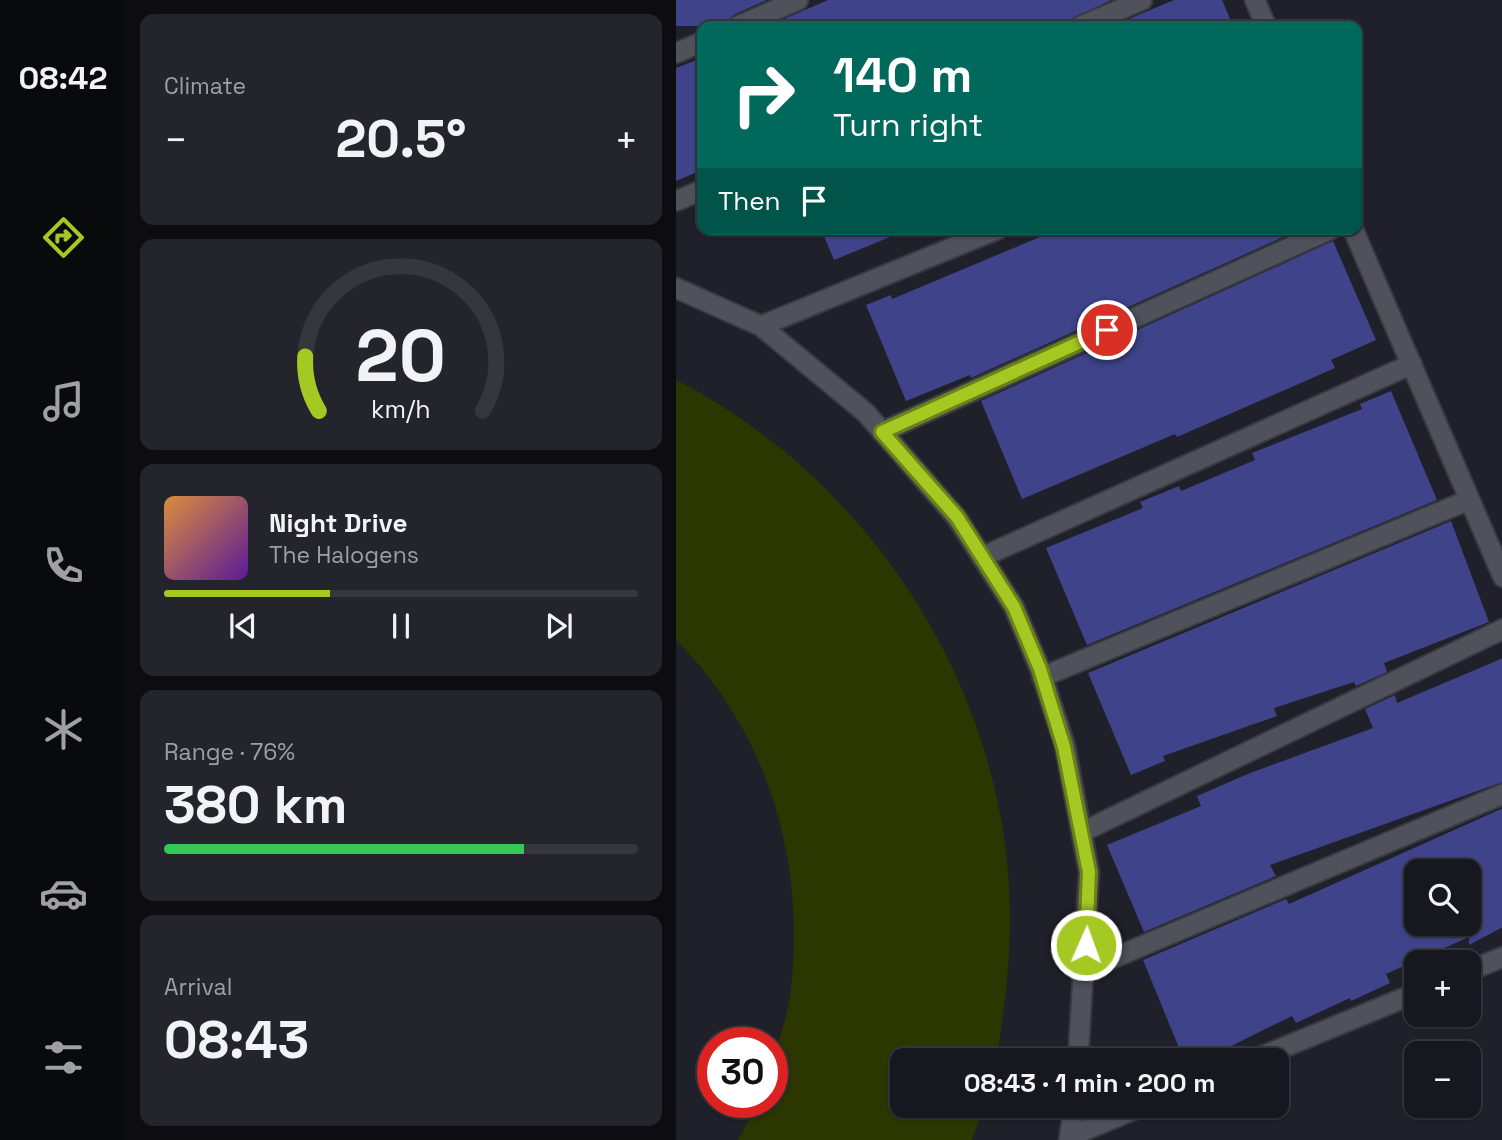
<!DOCTYPE html>
<meta charset="utf-8">
<style>
:root{--surface:#17181f;--page:#24252c;--text:#f1f3f6;--muted:#9ea0a4;--line:#36373d;--accent:#a5c822}
body{margin:0;font-family:"Space Grotesk",sans-serif;background:var(--page);color:var(--text);height:100vh;display:flex;flex-direction:column;font-size:26px;white-space:nowrap}
*{box-sizing:border-box;margin:0}
p{font-size:23px;color:var(--muted)}
.icon{flex:none;width:38px;height:38px;fill:none;stroke:currentColor;stroke-width:2;stroke-linecap:round;stroke-linejoin:round}
.map{position:relative;flex:1;overflow:hidden}
.panel{display:flex;flex-direction:column;gap:14px;padding:14px;background:#0d0d11;width:550px}
.panel>*{flex:none}
.hud{position:absolute;left:21px;top:21px;width:665px;height:214px;border-radius:14px;box-shadow:0 2px 5px #0004,0 0 0 2px var(--line);background:#00695c;color:#fff;overflow:hidden}
.tools{position:absolute;left:728px;top:859px;display:grid;gap:14px}
.tools a{display:grid;place-items:center;width:77px;height:77px;border-radius:14px;background:var(--surface);box-shadow:0 2px 5px #0004,0 0 0 2px var(--line);font-size:35px}
.speed{position:absolute;left:21px;top:1027px;display:flex;gap:14px;font-size:35px;font-weight:700;text-align:center}
.speed>*{display:grid;place-content:center;width:91px;height:91px;border-radius:50%;background:var(--surface);box-shadow:0 2px 5px #0004,0 0 0 2px var(--line);line-height:1}
.speed .limit{border:10px solid #d22;background:#fff;color:#111}
.pin{position:absolute;display:grid;place-items:center;width:60px;height:60px;color:#fff;margin:-30px;border:4px solid #fff;border-radius:50%;box-shadow:0 2px 7px #0007}
.me{position:absolute;width:77px;margin:-38px;rotate:2deg;stroke-linejoin:round;filter:drop-shadow(0 0 5px #0008)}
.turn{display:flex;align-items:center;gap:24px;height:147px;padding:0 21px;font-size:32px}
.turn .icon{width:91px;height:91px;stroke-width:2.5}
.turn b{display:block;font-size:49px;line-height:60px}
.then{display:flex;align-items:center;height:66px;padding:0 21px;background:#0003;gap:14px;font-size:26px}
.big{font-size:52px;font-weight:700;line-height:1.1}
.panel .widget{flex:1;display:flex;flex-direction:column;justify-content:center;gap:10px;min-width:0;padding:0 24px;border-radius:14px;background:var(--page)}
.panel .dial{align-items:center;gap:0}
.dial svg{height:182px;overflow:visible;fill:none;stroke:var(--line);stroke-width:7;stroke-linecap:round;text-anchor:middle}
.dial text{fill:var(--text);stroke:none}
.song{display:flex;align-items:center;gap:21px}
.cover{width:84px;height:84px;border-radius:10px;background:linear-gradient(135deg,hsl(30 70% 55%),hsl(270 70% 35%))}
.played{height:7px;border-radius:4px;background:linear-gradient(90deg,var(--accent) 35%,var(--line) 35%)}
.keys{display:flex;justify-content:space-around;direction:ltr}
.heat{display:flex;justify-content:space-between;align-items:center;font-size:38px;direction:ltr}
.charge{height:10px;border-radius:5px;background:linear-gradient(90deg,#34c759 76%,var(--line) 0)}
.trip{position:absolute;left:214px;top:1048px;width:399px;height:70px;border-radius:14px;background:var(--surface);box-shadow:0 2px 5px #0004,0 0 0 2px var(--line);font-weight:700;line-height:70px;text-align:center}
main{display:flex;flex:1;min-height:0}
.tabs{display:flex;flex-direction:column;width:126px;justify-content:space-around;align-items:center;background:#090a0c;color:var(--muted)}
.tabs .icon{width:49px;height:49px}
.tabs .active{color:var(--accent)}
.tabs b{font-size:32px;color:var(--text)}
.map>svg:first-child{display:block}
.green{fill:#2b3600}
.building{fill:#3f438a;fill-rule:evenodd}
.lines{fill:none;stroke-linecap:round;stroke-linejoin:round}
.minor-casing{stroke:#383a40;stroke-width:23}
.minor{stroke:#4f515b;stroke-width:19}
.route-casing{stroke:#6b8216;stroke-width:18}
.route{stroke:#a5c822;stroke-width:12}
</style>
<main>
<nav class="tabs">
<b>08:42</b>
<svg class="icon active" aria-label="directions" viewBox="0 0 24 24"><path d="M12 3l9 9-9 9-9-9zM9 14v-3h6M13 9l2 2-2 2"/></svg>
<svg class="icon" aria-label="music" viewBox="0 0 24 24"><path d="M9 18V5l10-2v13"/><circle cx="6" cy="18" r="3"/><circle cx="16" cy="16" r="3"/></svg>
<svg class="icon" aria-label="phone" viewBox="0 0 24 24"><path d="M5 4h4l2 5-3 2q2 4 5 5l2-3 5 2v4C11 20 4 13 5 4z"/></svg>
<svg class="icon" aria-label="climate" viewBox="0 0 24 24"><path d="M12 3v18M4 7l16 10M4 17L20 7"/></svg>
<svg class="icon" aria-label="car" viewBox="0 0 24 24"><path d="M5 17H2v-5l4-1 3-4h7l3 4 3 1v5h-3M9 17h6M6 11h13"/><circle cx="7" cy="17" r="2"/><circle cx="17" cy="17" r="2"/></svg>
<svg class="icon" aria-label="filters" viewBox="0 0 24 24"><path d="M4 7h16M4 17h16"/><circle cx="9" cy="7" r="2"/><circle cx="15" cy="17" r="2"/></svg>
</nav>
<section class="panel">
<div class="widget"><p>Climate</p>
<div class="heat"><a>−</a><b class="big">20.5°</b><a>+</a></div>
</div>
<div class="widget dial"><svg viewBox="0 0 100 80">
<path d="M14 69A42 42 0 1 1 86 69"/>
<path d="M14 69A42 42 0 0 1 8 45" stroke="#a5c822"/>
<text x="50" y="56" font-size="32" font-weight="700">20</text>
<text x="50" y="72" font-size="11">km/h</text>
</svg></div>
<div class="widget">
<div class="song"><i class="cover"></i><div><b>Night Drive</b><p>The Halogens</p></div></div>
<div class="played"></div>
<div class="keys"><svg class="icon" aria-label="previous" viewBox="0 0 24 24"><path d="M18 5L8 12l10 7zM5 5v14"/></svg><svg class="icon" aria-label="pause" viewBox="0 0 24 24"><path d="M8 5v14M16 5v14"/></svg><svg class="icon" aria-label="next" viewBox="0 0 24 24"><path d="M6 5l10 7-10 7zM19 5v14"/></svg></div>
</div>
<div class="widget"><p>Range · 76%</p><b class="big">380 km</b><div class="charge"></div></div>
<div class="widget"><p>Arrival</p><b class="big">08:43</b></div>
</section>
<div class="map">
<svg width="827" height="1140" viewBox="0 0 827 1140">
<rect width="100%" height="100%" fill="#1f2029"/>
<path class="green" d="M0,380c198,101 334,315 334,539 0,48 -6,94 -14,141h-94v46h82l-12,34h-234l20,-37 14,-1c0,-11 -2,-25 1,-37 5,-26 16,-51 18,-78 14,-127 -23,-255 -115,-347z"/>
<g class="building">
<polygon points="0,0 91,0 57,15 50,26 0,26"/>
<polygon points="152,0 435,0 381,26 92,26"/>
<polygon points="498,0 546,0 557,26 436,26"/>
<polygon points="26,58 26,170 0,181 0,68"/>
<polygon points="145,229 231,229 231,230 158,260"/>
<polygon points="383,229 625,229 295,378 294,375 230,401 190,305 215,295 216,299"/>
<polygon points="657,241 700,340 655,360 659,368 501,437 499,434 346,499 305,401"/>
<polygon points="715,391 761,500 411,645 370,548 467,508 464,502 503,486 505,491 579,460 576,453 686,409 684,404"/>
<polygon points="775,521 813,622 708,663 711,672 680,686 678,682 598,708 601,716 487,756 489,761 455,775 412,673"/>
<polygon points="827,658 827,782 594,865 600,876 468,932 431,845 525,806 521,796 574,773 697,728 689,709 719,695 721,703"/>
<path d="M827,808v119l-34,18v-8l-83,37 4,9 -39,18 -1,-3 -54,25 -4,-7 -63,31 2,7 -15,6h-32l-41,-100 143,-61 3,5zM740,872h53v52h-53z"/>
</g>
<g class="lines">
<defs>
<g id="minor">
<polyline points="579,0 590,26"/>
<polyline points="62,26 122,0"/>
<polyline points="405,26 466,0"/>
<polyline points="0,53 26,42"/>
<polyline points="0,201 26,190"/>
<polyline points="677,229 827,577"/>
<polyline points="0,288 85,326 190,413 281,518 338,607 364,669 389,746 413,872 402,1060"/>
<polyline points="85,326 322,229"/>
<polyline points="206,432 655,229"/>
<polyline points="306,557 736,364"/>
<polyline points="366,677 793,500"/>
<polyline points="406,832 827,629"/>
<polyline points="409,970 827,794"/>
<polyline points="793,971 827,957"/>
<polyline points="577,1060 740,993"/>
<polyline points="395,1136 467,1106"/>
<polyline points="393,1140 398,1106"/>
</g>
</defs>
<use href="#minor" class="minor-casing"/>
<use href="#minor" class="minor"/>
</g>
<g class="lines">
<defs>
<polyline id="route" points="410,945 413,872 388,747 364,669 338,607 281,517 206,432 431,330"/>
</defs>
<use href="#route" class="route-casing"/>
<use href="#route" class="route"/>
</g>
</svg>
<div class="tools">
<a><svg class="icon" aria-label="search" viewBox="0 0 24 24"><circle cx="10" cy="10" r="6"/><path d="M15 15l6 6"/></svg></a>
<a>+</a>
<a>−</a>
</div>
<div class="speed"><div class="limit">30</div></div>
<div class="pin" style="left:431px;top:330px;background:#d93025"><svg class="icon" aria-label="arrive" viewBox="0 0 24 24"><path d="M6 21V4h12l-3 4 3 4H6"/></svg></div>
<svg class="me" style="left:410px;top:945px" viewBox="-20 -20 40 40"><circle r="17" fill="#a5c822" stroke="#fff" stroke-width="3"/><path d="M0-11L8 9 0 5-8 9z" fill="#fff"/></svg>
<div class="trip">08:43 · 1 min · 200 m</div>
<div class="hud">
<div class="turn"><svg class="icon" aria-label="right" viewBox="0 0 24 24"><path d="M7 20v-9h11M14 6l5 5-5 5"/></svg><div><b>140 m</b>Turn right</div></div>
<div class="then">Then<svg class="icon" aria-label="arrive" viewBox="0 0 24 24"><path d="M6 21V4h12l-3 4 3 4H6"/></svg></div>
</div>
</div>
</main>
